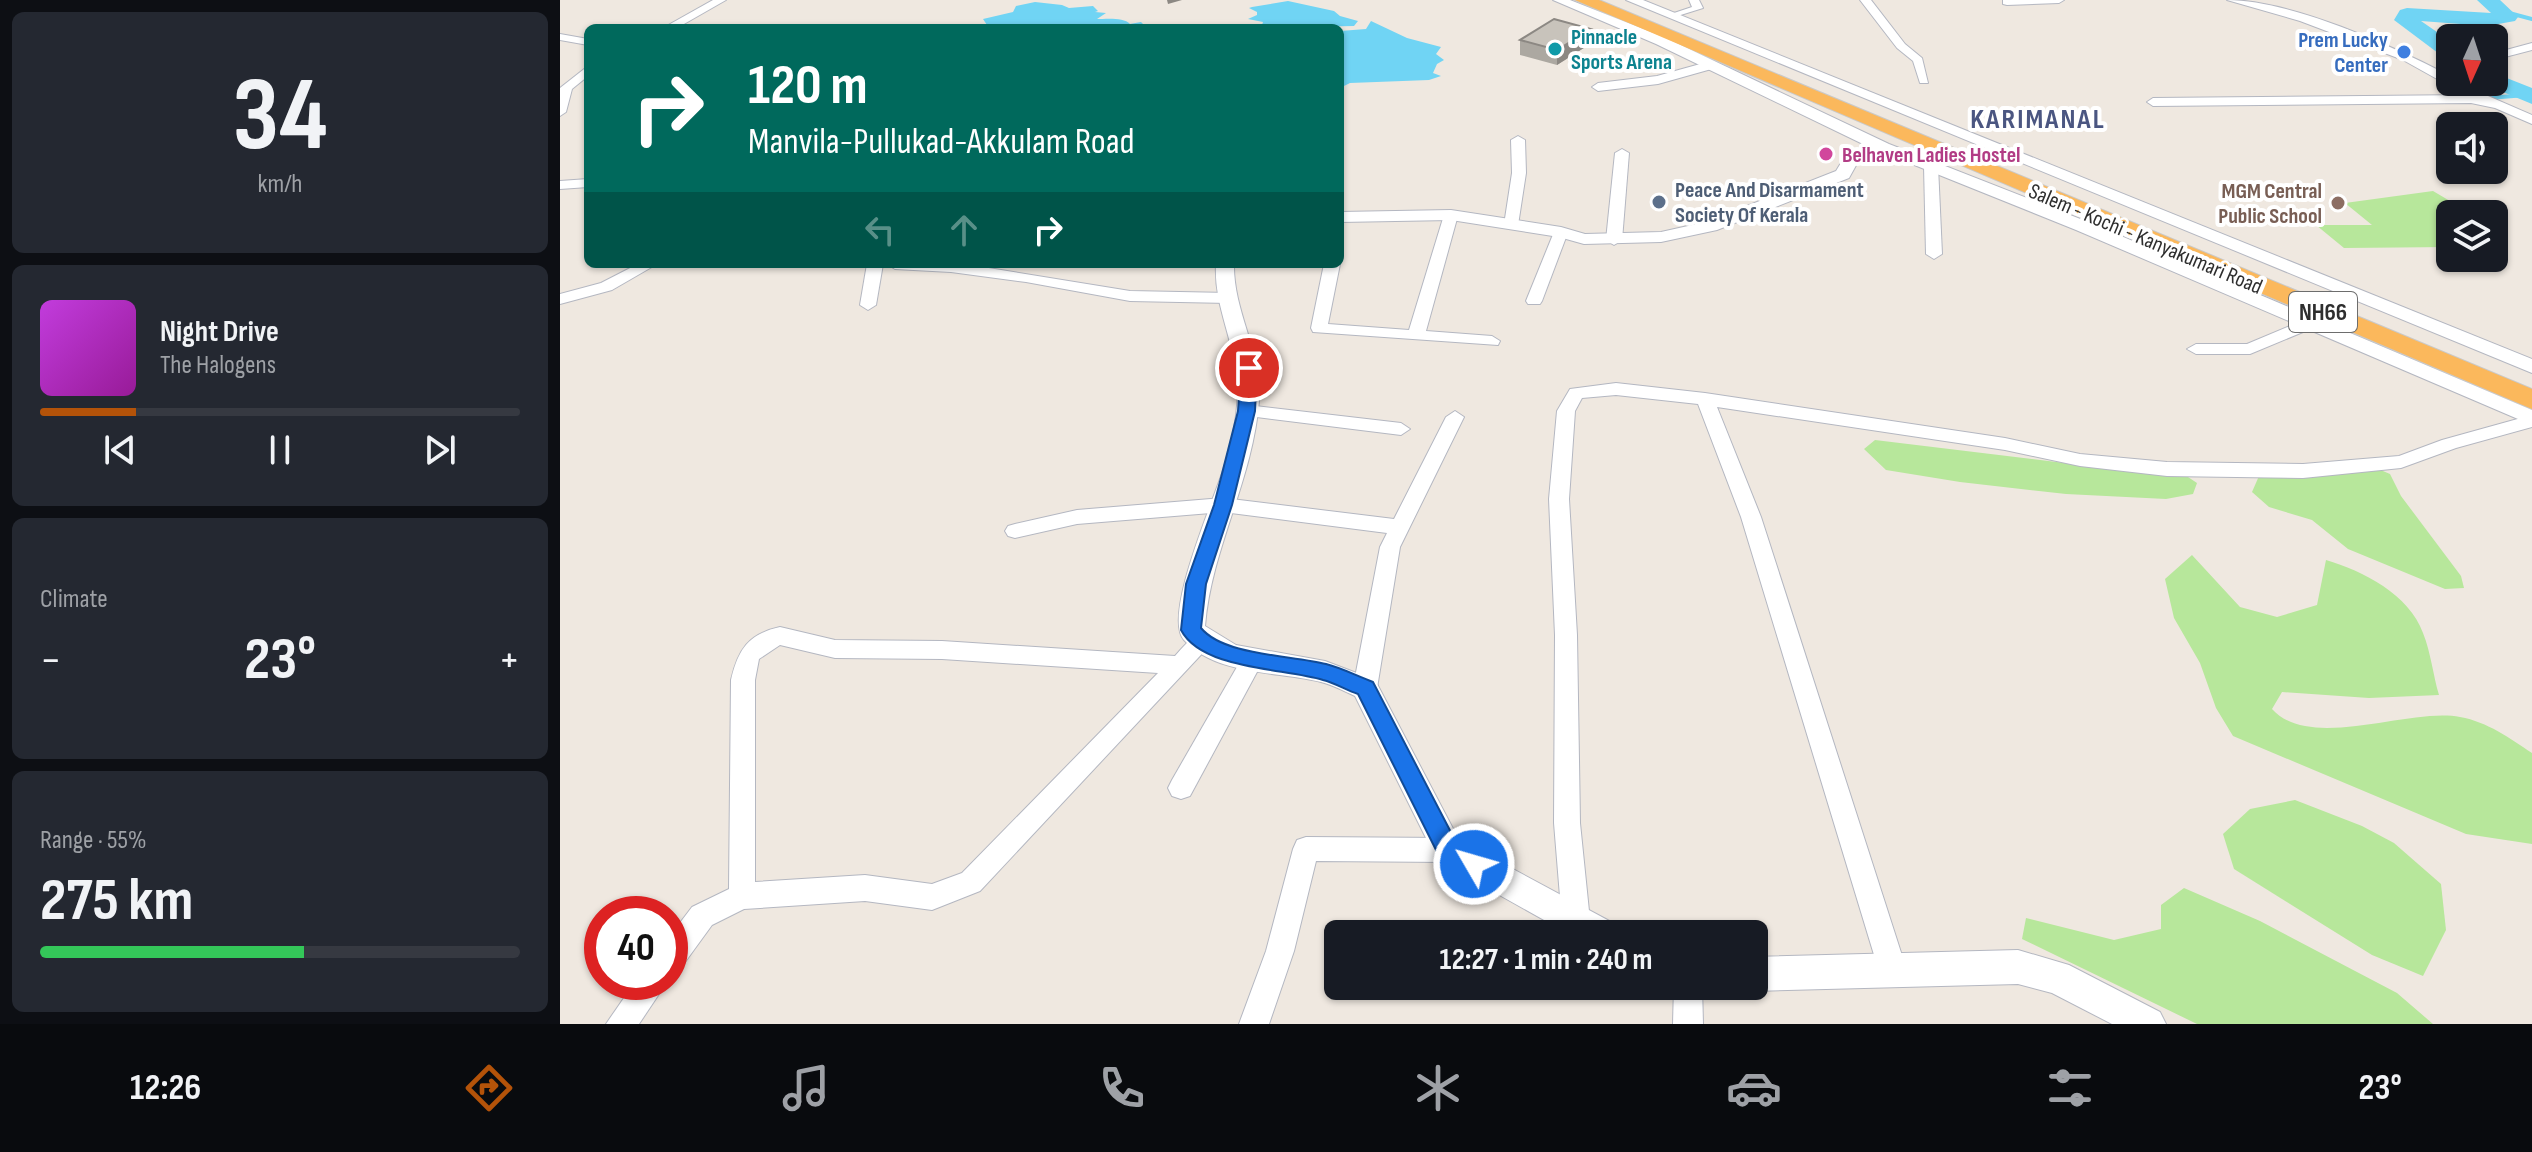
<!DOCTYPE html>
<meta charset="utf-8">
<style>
:root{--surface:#171b24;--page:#242831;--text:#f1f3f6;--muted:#9ea1a6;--line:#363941;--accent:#b45309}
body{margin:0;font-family:"Sofia Sans Condensed",sans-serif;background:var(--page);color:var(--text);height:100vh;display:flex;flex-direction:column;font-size:30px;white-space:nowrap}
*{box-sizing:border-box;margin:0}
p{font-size:26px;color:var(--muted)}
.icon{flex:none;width:44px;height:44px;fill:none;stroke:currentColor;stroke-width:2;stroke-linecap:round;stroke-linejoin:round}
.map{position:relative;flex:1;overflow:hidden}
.drawer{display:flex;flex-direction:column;gap:12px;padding:12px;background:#0d0f14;width:560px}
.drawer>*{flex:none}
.top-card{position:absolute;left:24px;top:24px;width:760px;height:244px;border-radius:12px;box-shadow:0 2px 6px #0004;background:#00695c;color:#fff;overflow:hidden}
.needle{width:52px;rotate:183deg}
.fabs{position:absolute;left:1876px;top:24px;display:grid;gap:16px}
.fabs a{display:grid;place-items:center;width:72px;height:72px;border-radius:12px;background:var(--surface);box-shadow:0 2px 6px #0004;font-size:40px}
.speed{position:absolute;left:24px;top:896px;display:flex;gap:16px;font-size:40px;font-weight:700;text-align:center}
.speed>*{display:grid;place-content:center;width:104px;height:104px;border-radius:50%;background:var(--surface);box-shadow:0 2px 6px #0004;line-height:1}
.speed .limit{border:12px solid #d22;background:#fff;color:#111}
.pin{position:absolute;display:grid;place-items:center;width:68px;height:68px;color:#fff;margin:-34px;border:4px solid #fff;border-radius:50%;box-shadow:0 2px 8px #0007}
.me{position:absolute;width:88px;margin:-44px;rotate:308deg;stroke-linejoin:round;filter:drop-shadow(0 0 6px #0008)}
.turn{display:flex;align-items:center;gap:28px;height:168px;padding:0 32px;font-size:36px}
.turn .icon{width:104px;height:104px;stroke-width:2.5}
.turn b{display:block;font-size:56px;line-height:68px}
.lanes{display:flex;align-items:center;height:76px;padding:0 32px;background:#0003;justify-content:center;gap:40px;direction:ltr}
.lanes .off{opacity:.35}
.big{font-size:60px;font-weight:700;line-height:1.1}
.drawer .widget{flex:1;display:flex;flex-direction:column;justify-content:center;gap:12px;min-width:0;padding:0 28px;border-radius:12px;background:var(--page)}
.drawer .dial{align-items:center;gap:0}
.dial b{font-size:104px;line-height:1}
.song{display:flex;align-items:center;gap:24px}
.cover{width:96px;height:96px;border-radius:12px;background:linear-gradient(135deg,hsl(290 70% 55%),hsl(300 70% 35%))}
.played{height:8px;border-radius:4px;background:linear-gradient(90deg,var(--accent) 20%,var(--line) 20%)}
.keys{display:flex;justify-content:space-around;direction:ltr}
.heat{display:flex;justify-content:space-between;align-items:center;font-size:44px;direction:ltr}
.charge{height:12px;border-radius:6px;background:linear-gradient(90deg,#34c759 55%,var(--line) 0)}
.trip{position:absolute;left:764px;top:920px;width:444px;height:80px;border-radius:12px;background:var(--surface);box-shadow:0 2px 6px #0004;font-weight:700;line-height:80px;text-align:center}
.menu{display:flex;height:128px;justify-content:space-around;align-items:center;background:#090b0e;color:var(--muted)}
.menu .icon{width:56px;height:56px}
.menu .current{color:var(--accent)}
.menu b{font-size:36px;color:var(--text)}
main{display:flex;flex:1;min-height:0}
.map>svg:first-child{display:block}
.green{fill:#b7e79b}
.water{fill:#70d4f4}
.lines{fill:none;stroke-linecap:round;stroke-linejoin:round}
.stream{stroke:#70d4f4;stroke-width:4}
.river{fill:#70d4f4;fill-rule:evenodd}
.minor-casing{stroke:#b4b7c1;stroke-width:2}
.tertiary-casing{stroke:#b4b7c1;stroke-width:2}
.trunk-casing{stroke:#c9c9c9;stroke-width:2}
.minor{fill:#fff;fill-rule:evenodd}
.tertiary{fill:#fff;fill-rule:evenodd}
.trunk{fill:#fbb85c;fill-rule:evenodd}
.wall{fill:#aca8a1}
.shaded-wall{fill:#8c8883}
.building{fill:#c8c3bb;stroke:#8c8883;stroke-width:2}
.route{fill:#1a73e8;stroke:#114b97;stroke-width:2}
.culture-dot{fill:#0f9aa8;stroke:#fff;stroke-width:3}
.shop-dot{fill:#3f7fe0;stroke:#fff;stroke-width:3}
.hotel-dot{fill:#d1479c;stroke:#fff;stroke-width:3}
.service-dot{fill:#5c6f8a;stroke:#fff;stroke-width:3}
.education-dot{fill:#8d6e63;stroke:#fff;stroke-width:3}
.labels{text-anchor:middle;stroke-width:8;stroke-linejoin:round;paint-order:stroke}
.far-culture-label{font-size:22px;font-weight:bold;fill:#0d838f;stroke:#fff;text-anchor:start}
.far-shop-label{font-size:22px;font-weight:bold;fill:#366cbe;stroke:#fff;text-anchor:end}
.far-hotel-label{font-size:22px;font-weight:bold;fill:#b23c85;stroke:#fff;text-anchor:start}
.far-service-label{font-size:22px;font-weight:bold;fill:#4e5e75;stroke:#fff;text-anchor:start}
.far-education-label{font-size:22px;font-weight:bold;fill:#785e54;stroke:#fff;text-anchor:end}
.far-street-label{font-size:22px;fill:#2e2e2e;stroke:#fff}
.shield{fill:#fff;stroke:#6d6d6d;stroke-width:2}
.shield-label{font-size:24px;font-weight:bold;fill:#2e2e2e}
.far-district-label{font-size:28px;font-weight:bold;letter-spacing:2px;fill:#4b5681;stroke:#fff}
</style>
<main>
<section class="drawer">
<div class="widget dial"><b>34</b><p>km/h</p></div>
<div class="widget">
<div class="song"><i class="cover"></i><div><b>Night Drive</b><p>The Halogens</p></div></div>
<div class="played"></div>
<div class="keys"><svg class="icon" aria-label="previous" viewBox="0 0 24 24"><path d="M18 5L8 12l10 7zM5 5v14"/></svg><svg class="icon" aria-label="pause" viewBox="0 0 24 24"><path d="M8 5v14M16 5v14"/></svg><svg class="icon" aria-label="next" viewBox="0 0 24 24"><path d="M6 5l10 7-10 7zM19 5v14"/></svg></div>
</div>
<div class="widget"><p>Climate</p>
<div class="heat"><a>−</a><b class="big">23°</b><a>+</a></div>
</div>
<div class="widget"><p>Range · 55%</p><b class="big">275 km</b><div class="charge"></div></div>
</section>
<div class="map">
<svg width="1972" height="1024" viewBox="0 0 1972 1024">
<rect width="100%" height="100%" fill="#efe8e0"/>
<g class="green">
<polygon points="1873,191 1912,214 1890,214 1890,247 1784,248 1756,225 1812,225 1785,203"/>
<polygon points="1315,440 1545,468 1622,473 1637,483 1633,494 1606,499 1506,494 1400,482 1326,470 1304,449"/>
<polygon points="1811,466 1830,474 1841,496 1901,576 1904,588 1885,589 1788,549 1752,520 1709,507 1692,492 1699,476"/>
<path d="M1632,555l48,52 37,10 40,-12 9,-45c37,11 83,34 97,73 8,20 10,42 16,62l-70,3 -87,-6 -10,17c38,43 138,-2 188,8 28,5 49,21 72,36v91l-66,-10 -233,-98 -17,-28 -16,-45 -26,-45 -9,-39z"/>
<polygon points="1735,800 1802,826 1834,843 1881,884 1886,930 1863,976 1812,955 1674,869 1663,834 1690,809"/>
<polygon points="1624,888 1700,921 1837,993 1873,1024 1637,1024 1462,939 1466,918 1554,940 1601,929 1601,905"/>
</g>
<g class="water">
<polygon points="728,1 774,11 780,16 798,21 794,26 701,28 703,22 688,19 697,15 697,12 689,8 692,7"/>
<path d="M475,2l27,3 7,3 24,-2 5,5 -3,1 11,1 -9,6c9,0 27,-2 33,5l11,-2 4,4 -162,2 4,-3 -4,-6 30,-7 3,-6z"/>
<polygon points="811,21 847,38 881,47 876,54 884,60 877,64 873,73 881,76 869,80 790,83 780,88 780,31 806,29"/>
</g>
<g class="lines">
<g class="stream">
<polyline points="1938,10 1972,19"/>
<polyline points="1929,98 1966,95"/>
</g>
<g class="river">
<polygon points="1917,0 1940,0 1958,17 1955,21 1927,26 1861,21 1890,41 1890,58 1882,56 1834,20 1840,10 1847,8 1931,13"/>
<polygon points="1934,73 1972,88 1972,104 1926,85 1924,82 1934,82"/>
</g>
<defs>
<g id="minor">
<polygon points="153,0 166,0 117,28 103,28"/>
<polygon points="1129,0 1139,0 1143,8 1111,18 1111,14 1132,7"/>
<polygon points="1300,0 1311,0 1345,44 1362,58 1368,83 1360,83 1353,61 1337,48"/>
<polygon points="1443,0 1504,0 1499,3 1447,5 1443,4"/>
<path d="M1667,0c64,0 166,46 223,76v6h5l-9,2 -43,-24 -103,-39z"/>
<polygon points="0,34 28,39 28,45 0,40"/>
<polygon points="1972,43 1972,50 1945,57 1944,68 1934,73 1935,53"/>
<polygon points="1151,61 1157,65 1155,68 1098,84 1038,91 1032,87 1038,83 1097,76"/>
<polygon points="28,66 28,76 12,89 6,112 0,116 0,88"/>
<polygon points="1911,95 1928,96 1972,115 1972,124 1935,108 1911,103 1593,106 1587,102 1593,98"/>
<polygon points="958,136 965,140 966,173 958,225 951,229 944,225 952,173 951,140"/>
<polygon points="1062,149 1069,153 1062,240 1054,245 1046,240 1055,153"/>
<polygon points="1371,162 1378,166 1382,254 1374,259 1366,254 1364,166"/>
<polygon points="28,179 28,187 0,189 0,181"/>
<polygon points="891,211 898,215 866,331 932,336 940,341 938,345 753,332 751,328 764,264 780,264 768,324 849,330 884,215"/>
<polygon points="1001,228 1008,232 982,301 980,304 968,304 966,301 994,232"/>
<polygon points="78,264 97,264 52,290 0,304 0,294 41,283"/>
<polygon points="307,264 323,264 316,305 308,310 300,305"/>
<polygon points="327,264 404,264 570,291 669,293 677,298 669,303 570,301 466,282 391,272 335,269"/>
<polygon points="1749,318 1755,319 1757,323 1755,327 1690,354 1636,354 1627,349 1636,344 1687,344"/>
<polygon points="1056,383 1145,393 1445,438 1520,454 1607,462 1743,464 1839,456 1882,440 1972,415 1972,427 1896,448 1841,468 1743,478 1607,476 1520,466 1445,450 1157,407 1201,517 1346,968 1342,978 1332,982 1322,978 1318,968 1181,517 1138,404 1056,395 1022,398 1015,411 1009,499 1017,635 1020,823 1030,921 1026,930 1017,934 1006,930 1002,921 994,823 995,635 989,499 997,411 1010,389"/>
<polygon points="687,405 841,423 850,429 841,435 681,415 678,411 681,407"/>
<polygon points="895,411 904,417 840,547 817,688 813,695 805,698 797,695 793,688 820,547 827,533 663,512 517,524 455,538 448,536 445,531 448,526 455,524 517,510 663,498 834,519 886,417"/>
<path d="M220,627l55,13 107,1 233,15c10,-11 18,-24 34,-19l3,6 -232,248 -48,19 -67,-9 -121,8 -32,16 -32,44 -10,4v-37l22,-29 37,-18 2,-209c7,-30 17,-46 49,-53zM220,645l55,13 107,1 216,14 -196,200 -30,11 -67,-9 -110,7v-202l4,-21z"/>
<polygon points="693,650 701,653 704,659 630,796 621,799 612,796 608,788 612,780 685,653"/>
<polygon points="746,837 888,838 897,841 901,850 897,859 888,862 756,861 734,951 709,1024 679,1024 706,951 733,849 737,840"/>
<polygon points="75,982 107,982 79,1024 46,1024"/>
<polygon points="1114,986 1142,986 1143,1024 1113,1024"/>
</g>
<g id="tertiary">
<polygon points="993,0 1010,0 1106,38 1329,144 1528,222 1972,410 1972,425 1516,230 1322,152 1299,160 1289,178 1157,230 1101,242 1024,244 999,237 891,220 780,222 780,212 891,210 1001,227 1025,234 1101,232 1146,222 1276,171 1287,153 1307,146 1096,44"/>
<polygon points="1066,0 1083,0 1972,359 1972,373"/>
<path d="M656,264h18c-1,48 29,90 25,137 -6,79 -48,148 -54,225l31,19 89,16 50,19 84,160 154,83 5,11h-49l-132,-74 -82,-164c-11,-5 -22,-11 -34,-14 -44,-11 -104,-6 -137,-42 -22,-24 31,-142 40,-173 10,-33 18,-68 11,-102 -6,-35 -21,-65 -19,-101z"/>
<polygon points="1458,950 1509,965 1600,1012 1606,1024 1552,1024 1492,993 1458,984 1194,991 1182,986 1194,986 1194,957"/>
</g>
<polygon id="trunk" points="1015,0 1039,0 1972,389 1972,409"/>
</defs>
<use href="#minor" class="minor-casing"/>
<use href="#tertiary" class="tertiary-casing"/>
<use href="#trunk" class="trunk-casing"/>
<use href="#minor" class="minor"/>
<use href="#tertiary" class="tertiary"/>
<use href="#trunk" class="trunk"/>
</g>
<polygon class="wall" points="1031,29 1030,44 997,65 960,55 960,40"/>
<g class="shaded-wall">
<polygon points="607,0 622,0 608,4"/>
<polygon points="1031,29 1030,44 997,65 997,50"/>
</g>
<polygon class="building" points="994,19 1031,29 997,50 960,40"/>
<path class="route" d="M689,364l8,4 -2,43 -23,94 -26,79 -5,44c23,28 91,27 125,36 16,4 31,12 47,18l83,160 26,14 4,8 -4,8 -8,3 -34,-17 -82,-164c-12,-4 -23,-11 -35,-14 -39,-12 -121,-10 -142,-50l5,-46 28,-79 24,-94 3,-43z"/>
<circle class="culture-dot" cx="995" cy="49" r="8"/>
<circle class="shop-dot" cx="1844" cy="52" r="8"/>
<circle class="hotel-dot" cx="1266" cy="154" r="8"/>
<circle class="service-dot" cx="1099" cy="202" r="8"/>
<circle class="education-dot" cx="1778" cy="203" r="8"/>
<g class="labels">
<g class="far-culture-label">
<text x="1011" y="44">Pinnacle<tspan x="1011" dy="25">Sports Arena</tspan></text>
</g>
<g class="far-shop-label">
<text x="1828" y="47">Prem Lucky<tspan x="1828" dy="25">Center</tspan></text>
</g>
<g class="far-hotel-label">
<text x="1282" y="162">Belhaven Ladies Hostel</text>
</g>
<g class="far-service-label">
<text x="1115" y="197">Peace And Disarmament<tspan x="1115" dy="25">Society Of Kerala</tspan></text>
</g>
<g class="far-education-label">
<text x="1762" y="198">MGM Central<tspan x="1762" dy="25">Public School</tspan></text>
</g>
<g class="far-street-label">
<text transform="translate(1586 238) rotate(23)" y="8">Salem - Kochi - Kanyakumari Road</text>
</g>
<rect class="shield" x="1729" y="292" width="68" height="40" rx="6"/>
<g class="shield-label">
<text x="1763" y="320">NH66</text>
</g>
<g class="far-district-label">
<text x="1478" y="128">KARIMANAL</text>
</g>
</g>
</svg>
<div class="fabs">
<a><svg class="needle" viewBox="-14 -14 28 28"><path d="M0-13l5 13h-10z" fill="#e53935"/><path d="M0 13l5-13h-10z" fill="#9ea1a6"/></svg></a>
<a><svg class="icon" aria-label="sound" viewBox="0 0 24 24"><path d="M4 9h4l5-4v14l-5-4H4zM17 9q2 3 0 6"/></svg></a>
<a><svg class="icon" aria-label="layers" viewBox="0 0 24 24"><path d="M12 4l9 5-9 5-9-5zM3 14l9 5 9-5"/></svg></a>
</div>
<div class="speed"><div class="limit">40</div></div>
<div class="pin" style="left:689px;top:368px;background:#d93025"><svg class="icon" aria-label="arrive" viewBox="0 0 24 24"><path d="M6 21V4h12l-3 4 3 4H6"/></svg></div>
<svg class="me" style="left:914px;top:864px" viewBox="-20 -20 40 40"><circle r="17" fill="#1a73e8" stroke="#fff" stroke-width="3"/><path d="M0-11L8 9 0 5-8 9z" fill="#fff"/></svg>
<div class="trip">12:27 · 1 min · 240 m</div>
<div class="top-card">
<div class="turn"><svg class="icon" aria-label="right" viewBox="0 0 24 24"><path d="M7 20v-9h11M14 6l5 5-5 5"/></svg><div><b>120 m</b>Manvila-Pullukad-Akkulam Road</div></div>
<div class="lanes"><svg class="icon off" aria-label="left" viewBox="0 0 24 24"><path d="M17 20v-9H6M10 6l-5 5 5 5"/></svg><svg class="icon off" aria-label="ahead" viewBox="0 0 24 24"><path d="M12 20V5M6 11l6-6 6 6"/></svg><svg class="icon" aria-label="right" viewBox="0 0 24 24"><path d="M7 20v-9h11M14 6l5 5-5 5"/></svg></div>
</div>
</div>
</main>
<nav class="menu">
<b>12:26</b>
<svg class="icon current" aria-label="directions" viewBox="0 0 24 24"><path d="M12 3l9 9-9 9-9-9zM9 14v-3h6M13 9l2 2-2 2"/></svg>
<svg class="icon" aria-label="music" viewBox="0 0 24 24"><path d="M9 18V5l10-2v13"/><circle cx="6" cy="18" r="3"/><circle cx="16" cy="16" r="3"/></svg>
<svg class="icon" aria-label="phone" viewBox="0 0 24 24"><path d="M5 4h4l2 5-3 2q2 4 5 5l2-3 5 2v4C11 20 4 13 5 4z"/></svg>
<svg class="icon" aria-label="climate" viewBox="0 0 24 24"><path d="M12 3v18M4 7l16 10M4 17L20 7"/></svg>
<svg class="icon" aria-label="car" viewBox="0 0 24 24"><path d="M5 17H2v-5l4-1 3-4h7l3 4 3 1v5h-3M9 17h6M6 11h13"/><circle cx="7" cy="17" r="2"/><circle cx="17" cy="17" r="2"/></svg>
<svg class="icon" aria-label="filters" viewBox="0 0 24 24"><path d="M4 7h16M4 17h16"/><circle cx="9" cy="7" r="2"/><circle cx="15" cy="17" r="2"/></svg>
<b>23°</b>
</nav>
